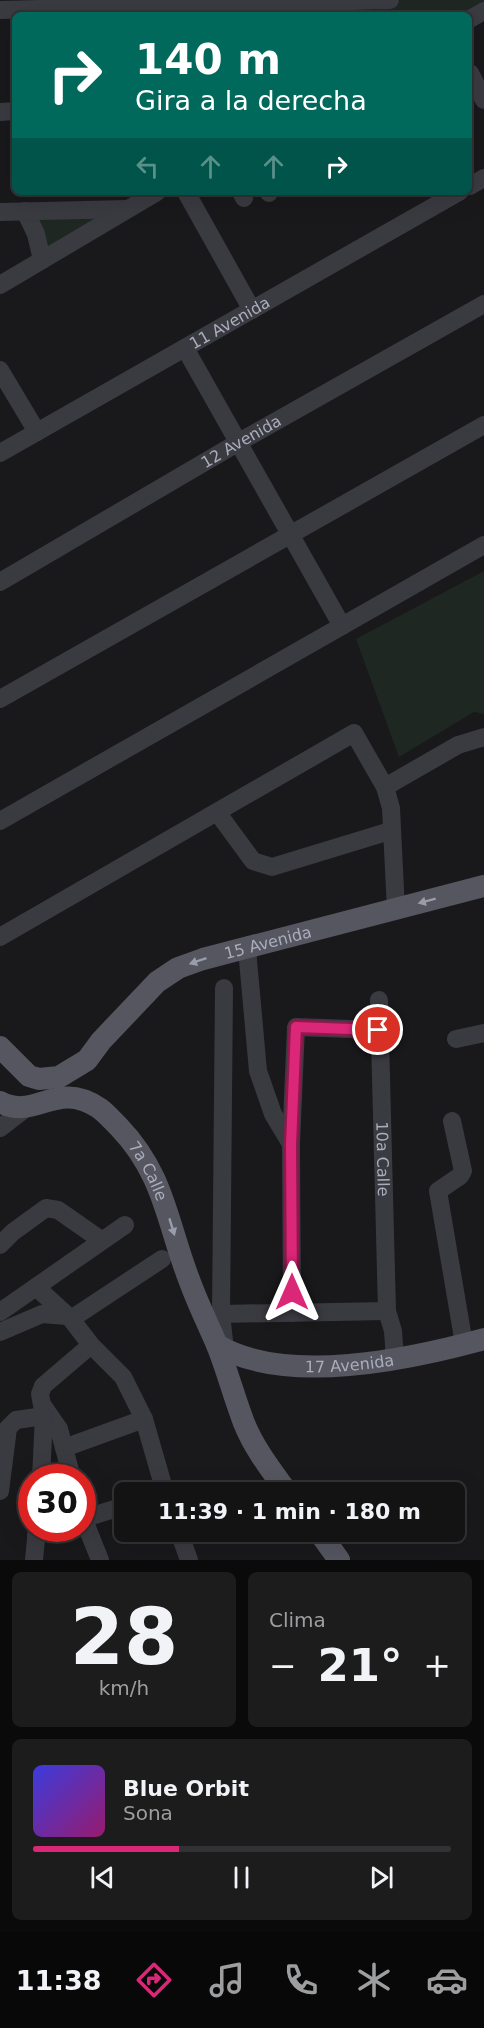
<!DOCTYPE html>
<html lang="es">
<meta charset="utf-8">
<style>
:root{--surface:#131314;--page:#1c1c1d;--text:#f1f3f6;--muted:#9d9ea0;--line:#323234;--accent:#db2777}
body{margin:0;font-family:"DejaVu Sans",sans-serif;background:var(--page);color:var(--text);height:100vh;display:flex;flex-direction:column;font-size:22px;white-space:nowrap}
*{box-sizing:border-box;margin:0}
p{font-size:20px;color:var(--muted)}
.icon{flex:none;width:33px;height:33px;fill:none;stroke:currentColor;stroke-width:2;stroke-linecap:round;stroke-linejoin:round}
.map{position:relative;height:1560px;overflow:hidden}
.side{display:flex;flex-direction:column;gap:12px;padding:12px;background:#0a0a0b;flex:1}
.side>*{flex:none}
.banner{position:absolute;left:12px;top:12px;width:460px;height:183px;border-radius:9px;box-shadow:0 6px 24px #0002,0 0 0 2px var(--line);background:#00695c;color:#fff;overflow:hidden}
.speed{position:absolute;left:18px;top:1464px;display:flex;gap:12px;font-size:30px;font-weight:700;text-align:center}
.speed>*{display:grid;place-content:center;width:78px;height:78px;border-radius:50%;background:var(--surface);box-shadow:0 6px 24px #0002,0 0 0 2px var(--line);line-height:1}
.speed .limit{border:9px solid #d22;background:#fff;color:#111}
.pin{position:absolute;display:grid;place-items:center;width:51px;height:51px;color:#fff;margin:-26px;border:3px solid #fff;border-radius:50%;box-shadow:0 2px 6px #0007}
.me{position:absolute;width:66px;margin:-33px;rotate:0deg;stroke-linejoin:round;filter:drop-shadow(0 0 4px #0008)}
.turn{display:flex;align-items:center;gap:21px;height:126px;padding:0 24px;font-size:27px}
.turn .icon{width:78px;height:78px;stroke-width:2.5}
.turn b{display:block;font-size:42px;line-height:51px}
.lanes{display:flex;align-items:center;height:57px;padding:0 24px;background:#0003;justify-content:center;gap:30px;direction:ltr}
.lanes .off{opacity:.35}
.big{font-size:45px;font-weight:600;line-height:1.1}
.side .card{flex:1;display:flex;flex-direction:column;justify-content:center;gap:9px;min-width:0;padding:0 21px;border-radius:9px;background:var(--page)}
.side .dial{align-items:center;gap:0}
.dial b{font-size:78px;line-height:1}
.song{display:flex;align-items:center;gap:18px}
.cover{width:72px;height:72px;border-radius:9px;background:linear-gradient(135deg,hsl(240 70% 55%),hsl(320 70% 35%))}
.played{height:6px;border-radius:3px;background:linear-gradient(90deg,var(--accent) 35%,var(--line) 35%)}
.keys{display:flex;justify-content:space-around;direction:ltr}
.heat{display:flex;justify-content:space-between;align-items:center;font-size:33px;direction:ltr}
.side .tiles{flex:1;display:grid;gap:12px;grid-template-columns:1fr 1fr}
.card:last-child{grid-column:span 2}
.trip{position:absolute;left:114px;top:1482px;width:351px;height:60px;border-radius:9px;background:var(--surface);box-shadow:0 6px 24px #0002,0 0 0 2px var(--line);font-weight:600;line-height:60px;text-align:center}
.menu{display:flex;height:96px;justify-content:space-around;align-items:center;background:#080808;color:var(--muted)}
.menu .icon{width:42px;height:42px}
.menu .current{color:var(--accent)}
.menu b{font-size:27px;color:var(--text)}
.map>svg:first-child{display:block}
.green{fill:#1e2721}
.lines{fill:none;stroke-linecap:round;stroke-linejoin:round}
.minor{stroke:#3a3a41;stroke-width:18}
.major{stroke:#555660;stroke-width:22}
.oneway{fill:#999caa}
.route-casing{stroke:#8e194d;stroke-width:15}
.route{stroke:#db2777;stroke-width:10}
.labels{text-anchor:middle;stroke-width:6;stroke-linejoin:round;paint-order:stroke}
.street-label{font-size:16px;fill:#aaadbc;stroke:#141416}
</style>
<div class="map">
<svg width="484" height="1560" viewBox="0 0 484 1560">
<rect width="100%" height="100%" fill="#19191b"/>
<g class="green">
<polygon points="401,0 484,0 484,2 461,15 388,15 374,7 360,3"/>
<polygon points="103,215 46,249 35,216"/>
<polygon points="484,571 484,714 474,712 399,757 356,639"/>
</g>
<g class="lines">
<g class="minor">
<polyline points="0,10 390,0"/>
<polyline points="470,19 484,11"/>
<polyline points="470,73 484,100"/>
<polyline points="0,112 15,111"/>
<polyline points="470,186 484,178"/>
<polyline points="186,192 252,310"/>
<polyline points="241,192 244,198"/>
<polyline points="268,192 269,193"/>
<polyline points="25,211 36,234 42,260"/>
<polyline points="0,212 127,209"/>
<polyline points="0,285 157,192"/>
<polyline points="185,348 342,626"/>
<polyline points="0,370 37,432"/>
<path id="s1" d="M0,453l459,-261"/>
<path id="s2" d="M0,582l239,-140 245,-138"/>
<polyline points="0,699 484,425"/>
<polyline points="385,787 458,745 484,737"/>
<polyline points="217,812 253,861 272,867 390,831"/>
<polyline points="0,821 484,545"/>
<polyline points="0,937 354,733 385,787 391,808 396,910"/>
<polyline points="247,949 258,1071 273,1114 291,1144"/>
<polyline points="224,988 221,1314 225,1350"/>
<path id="s3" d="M379,1000l8,311 6,20 2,28"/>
<polyline points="456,1039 484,1033"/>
<polyline points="452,1121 463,1171 460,1176 438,1191 464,1344"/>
<polyline points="0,1128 26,1108"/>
<polyline points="0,1245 13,1232 46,1208 58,1210 101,1240"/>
<polyline points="36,1287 71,1319 91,1345 123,1377 144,1419 165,1492"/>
<polyline points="0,1312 125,1225"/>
<polyline points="292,1313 291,1144 296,1027 378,1030"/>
<polyline points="221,1314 387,1311"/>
<polyline points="71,1319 162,1259"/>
<polyline points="0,1332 42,1314 67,1316"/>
<polyline points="43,1406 59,1429 72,1478"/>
<polyline points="64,1448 144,1419"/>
<polyline points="41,1478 44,1416 40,1394 43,1386 91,1345"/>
<polyline points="0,1491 8,1428 16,1420 44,1416"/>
<polyline points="82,1515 100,1560"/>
<polyline points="82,1519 124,1506"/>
<polyline points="179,1532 189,1560"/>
<polyline points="36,1536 56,1528"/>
<polyline points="34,1560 37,1528"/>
</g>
<g class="major">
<path id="s4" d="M0,1047l29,29 10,3 20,-2 28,-17 14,-19 56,-59 21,-14 25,-9 281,-73"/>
<path id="s5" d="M0,1102c35,19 56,-23 99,6 7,5 14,13 20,19 46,48 48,97 71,155 8,22 18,42 27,63 10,25 17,52 27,78 10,25 27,47 43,69"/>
<path id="s6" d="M217,1345c69,41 194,14 267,-6"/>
<polyline points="319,1532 339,1560"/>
</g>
</g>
<defs><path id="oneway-solid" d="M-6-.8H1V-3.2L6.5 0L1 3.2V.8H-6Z" transform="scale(1.5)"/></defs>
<g class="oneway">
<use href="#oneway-solid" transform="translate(427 901) rotate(165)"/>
<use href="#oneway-solid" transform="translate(198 961) rotate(161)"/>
<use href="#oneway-solid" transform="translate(172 1227) rotate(73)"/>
</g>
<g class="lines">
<defs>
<polyline id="route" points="292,1292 291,1144 296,1027 378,1030"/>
</defs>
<use href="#route" class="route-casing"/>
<use href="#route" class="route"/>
</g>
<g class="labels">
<g class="street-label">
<text dy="6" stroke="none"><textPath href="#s1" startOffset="264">11 Avenida</textPath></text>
<text dy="6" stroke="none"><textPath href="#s2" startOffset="279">12 Avenida</textPath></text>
<text dy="6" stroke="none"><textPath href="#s4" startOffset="328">15 Avenida</textPath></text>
<text dy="6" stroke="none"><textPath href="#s3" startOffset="159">10a Calle</textPath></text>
<text dy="6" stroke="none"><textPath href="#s5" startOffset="184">7a Calle</textPath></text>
<text dy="6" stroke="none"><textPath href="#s6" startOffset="136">17 Avenida</textPath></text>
</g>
</g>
</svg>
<div class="speed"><div class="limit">30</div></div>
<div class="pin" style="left:378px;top:1030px;background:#d93025"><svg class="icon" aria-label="arrive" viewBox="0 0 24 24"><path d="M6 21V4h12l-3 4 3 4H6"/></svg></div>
<svg class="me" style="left:292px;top:1292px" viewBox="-20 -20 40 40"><path d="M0-17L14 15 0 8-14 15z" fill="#db2777" stroke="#fff" stroke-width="4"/></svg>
<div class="trip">11:39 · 1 min · 180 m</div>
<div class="banner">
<div class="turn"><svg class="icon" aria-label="right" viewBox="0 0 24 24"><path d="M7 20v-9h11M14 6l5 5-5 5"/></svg><div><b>140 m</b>Gira a la derecha</div></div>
<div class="lanes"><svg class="icon off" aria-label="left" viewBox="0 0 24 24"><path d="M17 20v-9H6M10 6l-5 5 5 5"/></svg><svg class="icon off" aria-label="ahead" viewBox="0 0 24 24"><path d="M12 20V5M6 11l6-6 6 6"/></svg><svg class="icon off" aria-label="ahead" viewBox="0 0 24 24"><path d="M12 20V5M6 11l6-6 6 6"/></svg><svg class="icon" aria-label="right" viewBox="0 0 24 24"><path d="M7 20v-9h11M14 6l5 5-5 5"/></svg></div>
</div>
</div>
<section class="side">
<div class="tiles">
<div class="card dial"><b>28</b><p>km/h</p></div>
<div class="card"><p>Clima</p>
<div class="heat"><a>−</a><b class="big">21°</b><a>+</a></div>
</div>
<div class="card">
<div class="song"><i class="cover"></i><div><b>Blue Orbit</b><p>Sona</p></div></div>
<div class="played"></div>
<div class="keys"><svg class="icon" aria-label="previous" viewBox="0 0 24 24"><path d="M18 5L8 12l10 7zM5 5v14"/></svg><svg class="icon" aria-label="pause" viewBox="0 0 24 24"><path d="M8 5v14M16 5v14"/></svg><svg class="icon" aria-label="next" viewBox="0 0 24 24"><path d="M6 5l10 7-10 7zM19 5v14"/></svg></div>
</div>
</div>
</section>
<nav class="menu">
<b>11:38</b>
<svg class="icon current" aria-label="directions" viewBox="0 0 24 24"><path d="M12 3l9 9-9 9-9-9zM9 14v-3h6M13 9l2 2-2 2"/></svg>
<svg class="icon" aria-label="music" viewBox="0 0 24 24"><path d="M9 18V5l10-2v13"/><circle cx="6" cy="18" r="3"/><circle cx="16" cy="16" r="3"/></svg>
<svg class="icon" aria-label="phone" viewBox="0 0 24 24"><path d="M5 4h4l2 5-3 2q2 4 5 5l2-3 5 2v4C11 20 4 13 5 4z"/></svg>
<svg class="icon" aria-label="climate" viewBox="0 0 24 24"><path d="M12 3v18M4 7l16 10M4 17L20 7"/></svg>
<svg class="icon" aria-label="car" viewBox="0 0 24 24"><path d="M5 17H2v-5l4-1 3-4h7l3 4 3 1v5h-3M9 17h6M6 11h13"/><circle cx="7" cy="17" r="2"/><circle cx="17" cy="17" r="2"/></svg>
</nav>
